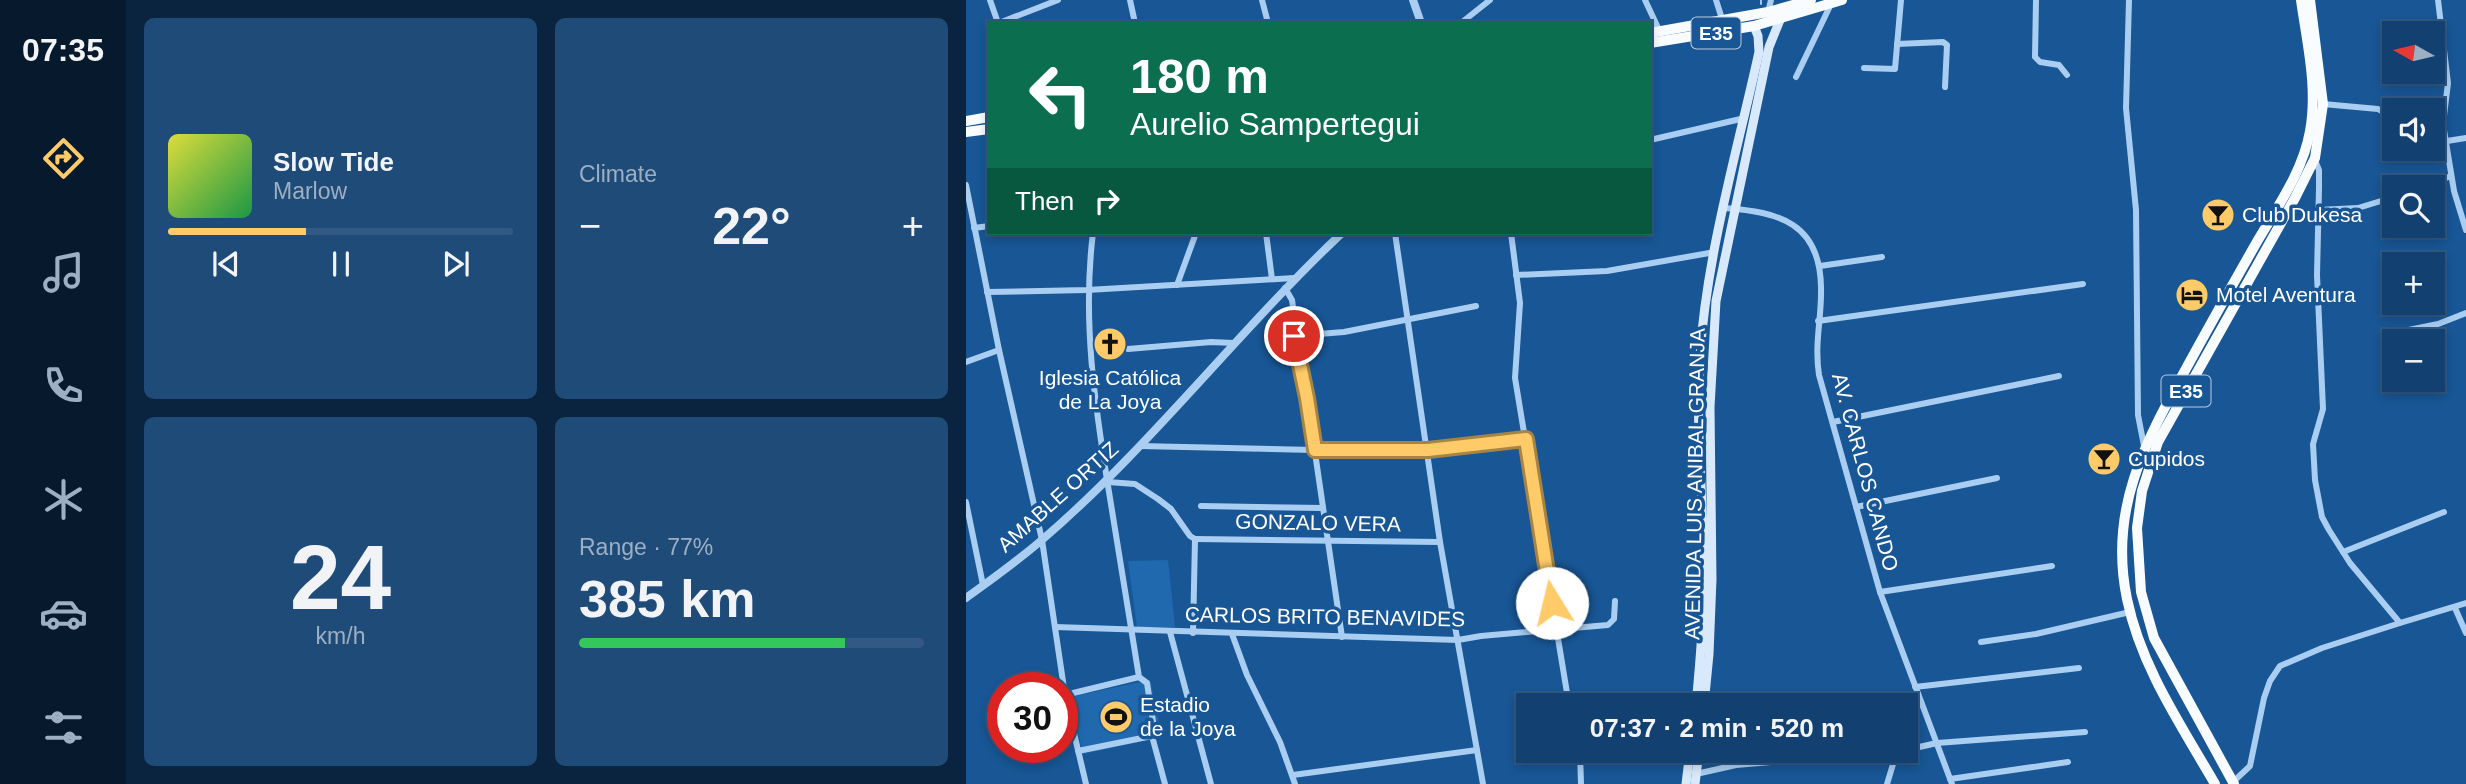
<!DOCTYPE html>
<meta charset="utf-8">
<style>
:root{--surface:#124070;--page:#1f4b78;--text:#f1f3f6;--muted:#9cafc3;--line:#315983;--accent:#ffcb69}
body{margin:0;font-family:Arial,sans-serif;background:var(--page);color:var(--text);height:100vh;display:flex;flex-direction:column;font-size:26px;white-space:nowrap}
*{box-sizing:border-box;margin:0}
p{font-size:23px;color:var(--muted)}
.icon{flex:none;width:38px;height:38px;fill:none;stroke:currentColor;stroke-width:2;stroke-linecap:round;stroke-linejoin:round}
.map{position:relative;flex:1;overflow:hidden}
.side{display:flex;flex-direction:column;gap:18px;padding:18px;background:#0a233e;width:840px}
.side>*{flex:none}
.hud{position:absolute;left:21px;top:21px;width:665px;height:214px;border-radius:0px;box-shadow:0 4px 10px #0003,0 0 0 2px var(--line);background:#0b6e4f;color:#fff;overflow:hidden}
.needle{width:46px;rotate:278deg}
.buttons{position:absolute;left:1416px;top:21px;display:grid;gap:14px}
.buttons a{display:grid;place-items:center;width:63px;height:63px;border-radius:0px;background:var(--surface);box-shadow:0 4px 10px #0003,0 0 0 2px var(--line);font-size:35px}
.speed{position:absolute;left:21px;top:672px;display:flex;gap:14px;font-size:35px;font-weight:700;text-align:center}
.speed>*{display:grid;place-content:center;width:91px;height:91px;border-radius:50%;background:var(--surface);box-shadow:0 4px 10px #0003,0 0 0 2px var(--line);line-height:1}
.speed .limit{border:10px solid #d22;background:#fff;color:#111}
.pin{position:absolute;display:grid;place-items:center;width:60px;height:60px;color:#fff;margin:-30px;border:4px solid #fff;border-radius:50%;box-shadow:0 2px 7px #0007}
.me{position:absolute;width:77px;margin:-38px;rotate:351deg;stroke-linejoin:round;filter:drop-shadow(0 0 5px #0008)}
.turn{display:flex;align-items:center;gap:24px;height:147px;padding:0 28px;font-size:32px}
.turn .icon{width:91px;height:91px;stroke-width:2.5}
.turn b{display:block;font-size:49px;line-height:60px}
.then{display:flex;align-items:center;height:66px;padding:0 28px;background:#0003;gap:14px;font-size:26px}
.big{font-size:52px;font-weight:700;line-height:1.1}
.side .card{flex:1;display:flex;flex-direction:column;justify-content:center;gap:10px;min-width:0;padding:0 24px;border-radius:10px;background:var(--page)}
.side .dial{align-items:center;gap:0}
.dial b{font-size:91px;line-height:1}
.song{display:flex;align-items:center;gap:21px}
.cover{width:84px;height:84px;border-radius:10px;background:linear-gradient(135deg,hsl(60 70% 55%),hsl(140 70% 35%))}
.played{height:7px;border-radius:4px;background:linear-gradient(90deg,var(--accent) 40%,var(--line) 40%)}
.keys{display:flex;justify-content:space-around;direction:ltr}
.heat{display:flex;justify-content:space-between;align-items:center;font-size:38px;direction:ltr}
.charge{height:10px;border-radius:5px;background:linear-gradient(90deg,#34c759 77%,var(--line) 0)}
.side .tiles{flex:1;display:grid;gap:18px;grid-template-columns:repeat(2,1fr)}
.trip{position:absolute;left:550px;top:693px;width:402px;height:70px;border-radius:0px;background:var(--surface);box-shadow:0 4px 10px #0003,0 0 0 2px var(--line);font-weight:700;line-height:70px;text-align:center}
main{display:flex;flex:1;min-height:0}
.dock{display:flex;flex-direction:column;width:126px;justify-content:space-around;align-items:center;background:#071a2d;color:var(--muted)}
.dock .icon{width:49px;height:49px}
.dock .active{color:var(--accent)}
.dock b{font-size:32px;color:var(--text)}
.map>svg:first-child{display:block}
.green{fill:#2069af}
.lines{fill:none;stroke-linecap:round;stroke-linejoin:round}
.stream{stroke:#9cc9f3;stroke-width:2}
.minor{stroke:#a9cef1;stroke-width:6}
.tertiary{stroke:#a9cef1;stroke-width:8}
.secondary{stroke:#d8e9fb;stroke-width:9}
.trunk{stroke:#f9fcff;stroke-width:10}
.route-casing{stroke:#a68444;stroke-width:18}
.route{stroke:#ffcb69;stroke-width:12}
.labels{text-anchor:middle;stroke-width:7;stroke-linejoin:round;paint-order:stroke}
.shield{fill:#185695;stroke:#baccdf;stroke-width:2}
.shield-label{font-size:19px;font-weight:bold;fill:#fff}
.poi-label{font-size:21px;fill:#fff;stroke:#185695;text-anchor:start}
.street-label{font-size:21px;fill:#fff;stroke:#185695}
</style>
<main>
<nav class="dock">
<b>07:35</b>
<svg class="icon active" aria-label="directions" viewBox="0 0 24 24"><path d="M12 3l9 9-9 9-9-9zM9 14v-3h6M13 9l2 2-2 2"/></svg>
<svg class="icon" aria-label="music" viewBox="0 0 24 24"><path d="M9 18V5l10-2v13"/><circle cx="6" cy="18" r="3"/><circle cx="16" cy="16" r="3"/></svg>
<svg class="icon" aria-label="phone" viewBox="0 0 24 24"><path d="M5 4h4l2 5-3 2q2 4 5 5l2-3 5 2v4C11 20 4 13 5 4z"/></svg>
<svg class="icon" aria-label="climate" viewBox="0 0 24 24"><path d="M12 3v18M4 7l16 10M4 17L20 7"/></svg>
<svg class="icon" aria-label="car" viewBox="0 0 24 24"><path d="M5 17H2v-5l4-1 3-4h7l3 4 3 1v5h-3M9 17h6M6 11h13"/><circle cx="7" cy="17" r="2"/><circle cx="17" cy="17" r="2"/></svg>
<svg class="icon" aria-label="filters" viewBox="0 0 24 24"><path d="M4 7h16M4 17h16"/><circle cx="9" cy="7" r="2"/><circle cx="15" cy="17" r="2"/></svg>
</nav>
<section class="side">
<div class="tiles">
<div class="card">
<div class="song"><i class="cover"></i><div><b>Slow Tide</b><p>Marlow</p></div></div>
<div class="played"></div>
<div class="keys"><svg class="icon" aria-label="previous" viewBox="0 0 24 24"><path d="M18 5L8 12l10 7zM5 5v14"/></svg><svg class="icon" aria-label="pause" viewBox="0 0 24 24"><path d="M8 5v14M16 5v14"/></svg><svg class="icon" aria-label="next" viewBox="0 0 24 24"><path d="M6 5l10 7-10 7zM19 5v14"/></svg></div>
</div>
<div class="card"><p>Climate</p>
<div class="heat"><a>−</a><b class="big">22°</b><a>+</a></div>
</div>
<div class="card dial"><b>24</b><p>km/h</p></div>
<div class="card"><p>Range · 77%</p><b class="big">385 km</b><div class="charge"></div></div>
</div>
</section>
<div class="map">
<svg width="1500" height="784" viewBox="0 0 1500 784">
<rect width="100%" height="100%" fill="#185695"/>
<g class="green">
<polygon points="202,560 209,627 171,627 162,561"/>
<polygon points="184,680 196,737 117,754 104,697"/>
</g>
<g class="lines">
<polyline class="stream" points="795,4 795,0"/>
<g class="minor">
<polyline points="24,0 32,23"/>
<polyline points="164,0 169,23"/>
<polyline points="296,0 302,23"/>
<polyline points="679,0 694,32"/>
<polyline points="750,0 757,22"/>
<polyline points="1070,0 1069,57 1074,62 1093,65 1101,75"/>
<polyline points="1163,0 1160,108 1170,210 1172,415 1178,446"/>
<polyline points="1472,0 1482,83 1477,124 1488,191 1500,230"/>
<polyline points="802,12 805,0"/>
<polyline points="33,23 92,0"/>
<polyline points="495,23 524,0"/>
<polyline points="931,44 977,42 981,45 979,87"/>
<polyline points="898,68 929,69 935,0"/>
<polyline points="830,77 865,4"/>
<polyline points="1357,104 1412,109 1417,112 1422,128 1428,130"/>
<polyline points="1466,125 1477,124"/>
<polyline points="684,140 779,118"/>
<polyline points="1481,141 1500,138"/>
<polyline points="1349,160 1353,170 1353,188 1351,275 1357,409 1347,444 1349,480 1356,517 1363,530 1384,563 1434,623 1500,603"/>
<polyline points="0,185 33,350 76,540 99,695 120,784"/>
<polyline points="1456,187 1485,176"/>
<path d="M759,208c54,4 95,15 96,79 1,31 -7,55 -2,88l61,217 72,192"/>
<polyline points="1352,210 1392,208 1428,197"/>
<polyline points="8,228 23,226"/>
<path d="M127,233c-11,87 2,173 16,259 10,62 20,123 30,185l8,6 7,45 -2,8 13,48"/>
<polyline points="300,233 306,279"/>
<polyline points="429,233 474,542 517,784"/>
<polyline points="545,233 554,303 549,378 603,705"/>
<polyline points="854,266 916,257"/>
<polyline points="550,275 641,271 749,252"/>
<polyline points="211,285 230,233"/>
<polyline points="319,288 326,300 328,314 328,336 341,398 376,637"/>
<polyline points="21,292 121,290 328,278"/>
<polyline points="852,321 1117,284"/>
<polyline points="328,336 378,332 510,306"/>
<polyline points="1431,341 1433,332 1472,324 1500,313"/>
<polyline points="162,349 245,342 268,343"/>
<polyline points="0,362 33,350"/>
<polyline points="867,422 1093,376"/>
<polyline points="174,446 349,450 462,450 560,439"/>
<polyline points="142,482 169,484 192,499 205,509 224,536 229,539"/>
<polyline points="0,502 17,585"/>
<polyline points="235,506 356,508"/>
<polyline points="890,507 1031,478"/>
<polyline points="229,539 474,542"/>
<polyline points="1377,552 1478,512"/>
<polyline points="914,592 1086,566"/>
<polyline points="1489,608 1500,633"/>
<polyline points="89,627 492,640 515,636 642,625 648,619 649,601"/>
<polyline points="204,632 245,784"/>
<polyline points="227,633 229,539"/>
<polyline points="266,634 281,675 314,742 329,784"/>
<polyline points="1015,642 1070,634 1164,612"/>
<polyline points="949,687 1113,668"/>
<polyline points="99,695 173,677"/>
<polyline points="940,750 971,743 1119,732"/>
<polyline points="112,751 186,736"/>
<polyline points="614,751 615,784"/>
<polyline points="730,774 770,765 936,751"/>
<polyline points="327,775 511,750"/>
<polyline points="984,779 1102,762"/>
<polyline points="1267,782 1284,766 1298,698 1304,681 1314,666 1356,648 1434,623"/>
<polyline points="921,784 931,751"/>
</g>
<g class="tertiary">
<polyline points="447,0 455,23"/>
<path d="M0,598c26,-19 53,-38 77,-59 108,-93 195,-208 299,-306"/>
</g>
<g class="secondary">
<path d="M730,705c4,-42 8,-84 8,-127 0,-75 -9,-148 -4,-223 7,-102 37,-203 59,-303l-1,-16 -4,-10"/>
<polyline points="738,705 743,654 746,579 744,407 750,301 803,47 814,20"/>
<polyline points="720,784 724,751"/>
<polyline points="729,784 733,751"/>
</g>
<g class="trunk">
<polyline points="684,33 802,12 845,0"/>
<polyline points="684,43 788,26 876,0"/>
<polyline points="0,121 23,117"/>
<polyline points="0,132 23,129"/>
<path d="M1249,784c-34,-59 -74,-117 -88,-185 -19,-91 19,-158 61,-234 23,-42 46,-83 70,-125 20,-34 45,-69 52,-109 8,-43 -3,-88 -9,-131"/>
<polyline points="1268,784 1188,638 1175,592 1171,528 1176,491 1192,442 1329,198 1349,158 1357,104 1344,0"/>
</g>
</g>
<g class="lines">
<defs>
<polyline id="route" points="328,336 341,398 349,450 462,450 560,439 586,603"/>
</defs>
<use href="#route" class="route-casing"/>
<use href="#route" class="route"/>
</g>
<defs>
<symbol id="bar-disc" viewBox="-11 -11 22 22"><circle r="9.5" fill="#ffcb69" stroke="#185695"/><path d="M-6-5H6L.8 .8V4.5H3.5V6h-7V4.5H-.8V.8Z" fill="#111"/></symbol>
<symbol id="hotel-disc" viewBox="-11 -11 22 22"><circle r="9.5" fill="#ffcb69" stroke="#185695"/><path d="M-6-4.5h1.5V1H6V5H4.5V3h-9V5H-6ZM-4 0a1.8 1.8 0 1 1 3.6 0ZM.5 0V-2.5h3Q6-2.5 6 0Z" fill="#111"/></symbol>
<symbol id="church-disc" viewBox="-11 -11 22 22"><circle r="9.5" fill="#ffcb69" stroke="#185695"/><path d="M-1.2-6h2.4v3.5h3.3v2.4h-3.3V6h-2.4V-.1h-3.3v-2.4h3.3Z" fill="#111"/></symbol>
<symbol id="stadium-disc" viewBox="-11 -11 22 22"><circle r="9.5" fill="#ffcb69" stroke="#185695"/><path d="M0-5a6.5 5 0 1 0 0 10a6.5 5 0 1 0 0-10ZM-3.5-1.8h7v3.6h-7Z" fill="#111"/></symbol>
</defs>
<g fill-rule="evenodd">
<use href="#bar-disc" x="1233" y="196" width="38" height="38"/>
<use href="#hotel-disc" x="1207" y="276" width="38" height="38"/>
<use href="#church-disc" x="125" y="325" width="38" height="38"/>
<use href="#bar-disc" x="1119" y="440" width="38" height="38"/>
<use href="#stadium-disc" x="131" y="698" width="38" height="38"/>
</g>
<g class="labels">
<g class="shield">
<rect x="725.5" y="17.5" width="49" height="31" rx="5"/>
<rect x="1195.5" y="375.5" width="49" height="31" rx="5"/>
</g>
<g class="shield-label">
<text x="750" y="40">E35</text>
<text x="1220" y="398">E35</text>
</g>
<g class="poi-label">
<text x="1276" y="222">Club Dukesa</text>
<text x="1250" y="302">Motel Aventura</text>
<text x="144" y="385" text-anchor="middle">Iglesia Católica<tspan x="144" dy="24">de La Joya</tspan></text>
<text x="1162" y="466">Cupidos</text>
<text x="174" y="712">Estadio<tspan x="174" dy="24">de la Joya</tspan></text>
</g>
<g class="street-label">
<text transform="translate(899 472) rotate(75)" y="7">AV. CARLOS CANDO</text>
<text transform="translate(729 484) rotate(-89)" y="7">AVENIDA LUIS ANIBAL GRANJA</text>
<text transform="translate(92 497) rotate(-42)" y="7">AMABLE ORTIZ</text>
<text transform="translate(352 523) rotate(1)" y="7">GONZALO VERA</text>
<text transform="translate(359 617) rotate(1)" y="7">CARLOS BRITO BENAVIDES</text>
</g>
</g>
</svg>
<div class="buttons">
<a><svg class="needle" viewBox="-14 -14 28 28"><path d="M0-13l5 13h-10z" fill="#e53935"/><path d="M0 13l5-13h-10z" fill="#9cafc3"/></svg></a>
<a><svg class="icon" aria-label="sound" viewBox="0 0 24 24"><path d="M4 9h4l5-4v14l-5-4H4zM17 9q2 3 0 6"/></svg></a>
<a><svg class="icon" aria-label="search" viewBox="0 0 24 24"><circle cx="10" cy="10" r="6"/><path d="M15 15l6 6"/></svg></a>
<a>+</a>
<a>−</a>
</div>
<div class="speed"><div class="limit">30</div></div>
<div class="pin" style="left:328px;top:336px;background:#d93025"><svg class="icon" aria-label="arrive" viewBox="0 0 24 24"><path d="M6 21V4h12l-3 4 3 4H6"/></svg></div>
<svg class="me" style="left:586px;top:603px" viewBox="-20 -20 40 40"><circle r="19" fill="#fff"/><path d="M0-13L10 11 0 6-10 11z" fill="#ffcb69"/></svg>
<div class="trip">07:37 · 2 min · 520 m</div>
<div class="hud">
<div class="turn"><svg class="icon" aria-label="left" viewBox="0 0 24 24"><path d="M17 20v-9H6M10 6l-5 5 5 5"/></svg><div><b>180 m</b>Aurelio Sampertegui</div></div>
<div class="then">Then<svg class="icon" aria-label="right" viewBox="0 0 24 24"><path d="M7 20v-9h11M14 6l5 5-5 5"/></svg></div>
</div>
</div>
</main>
